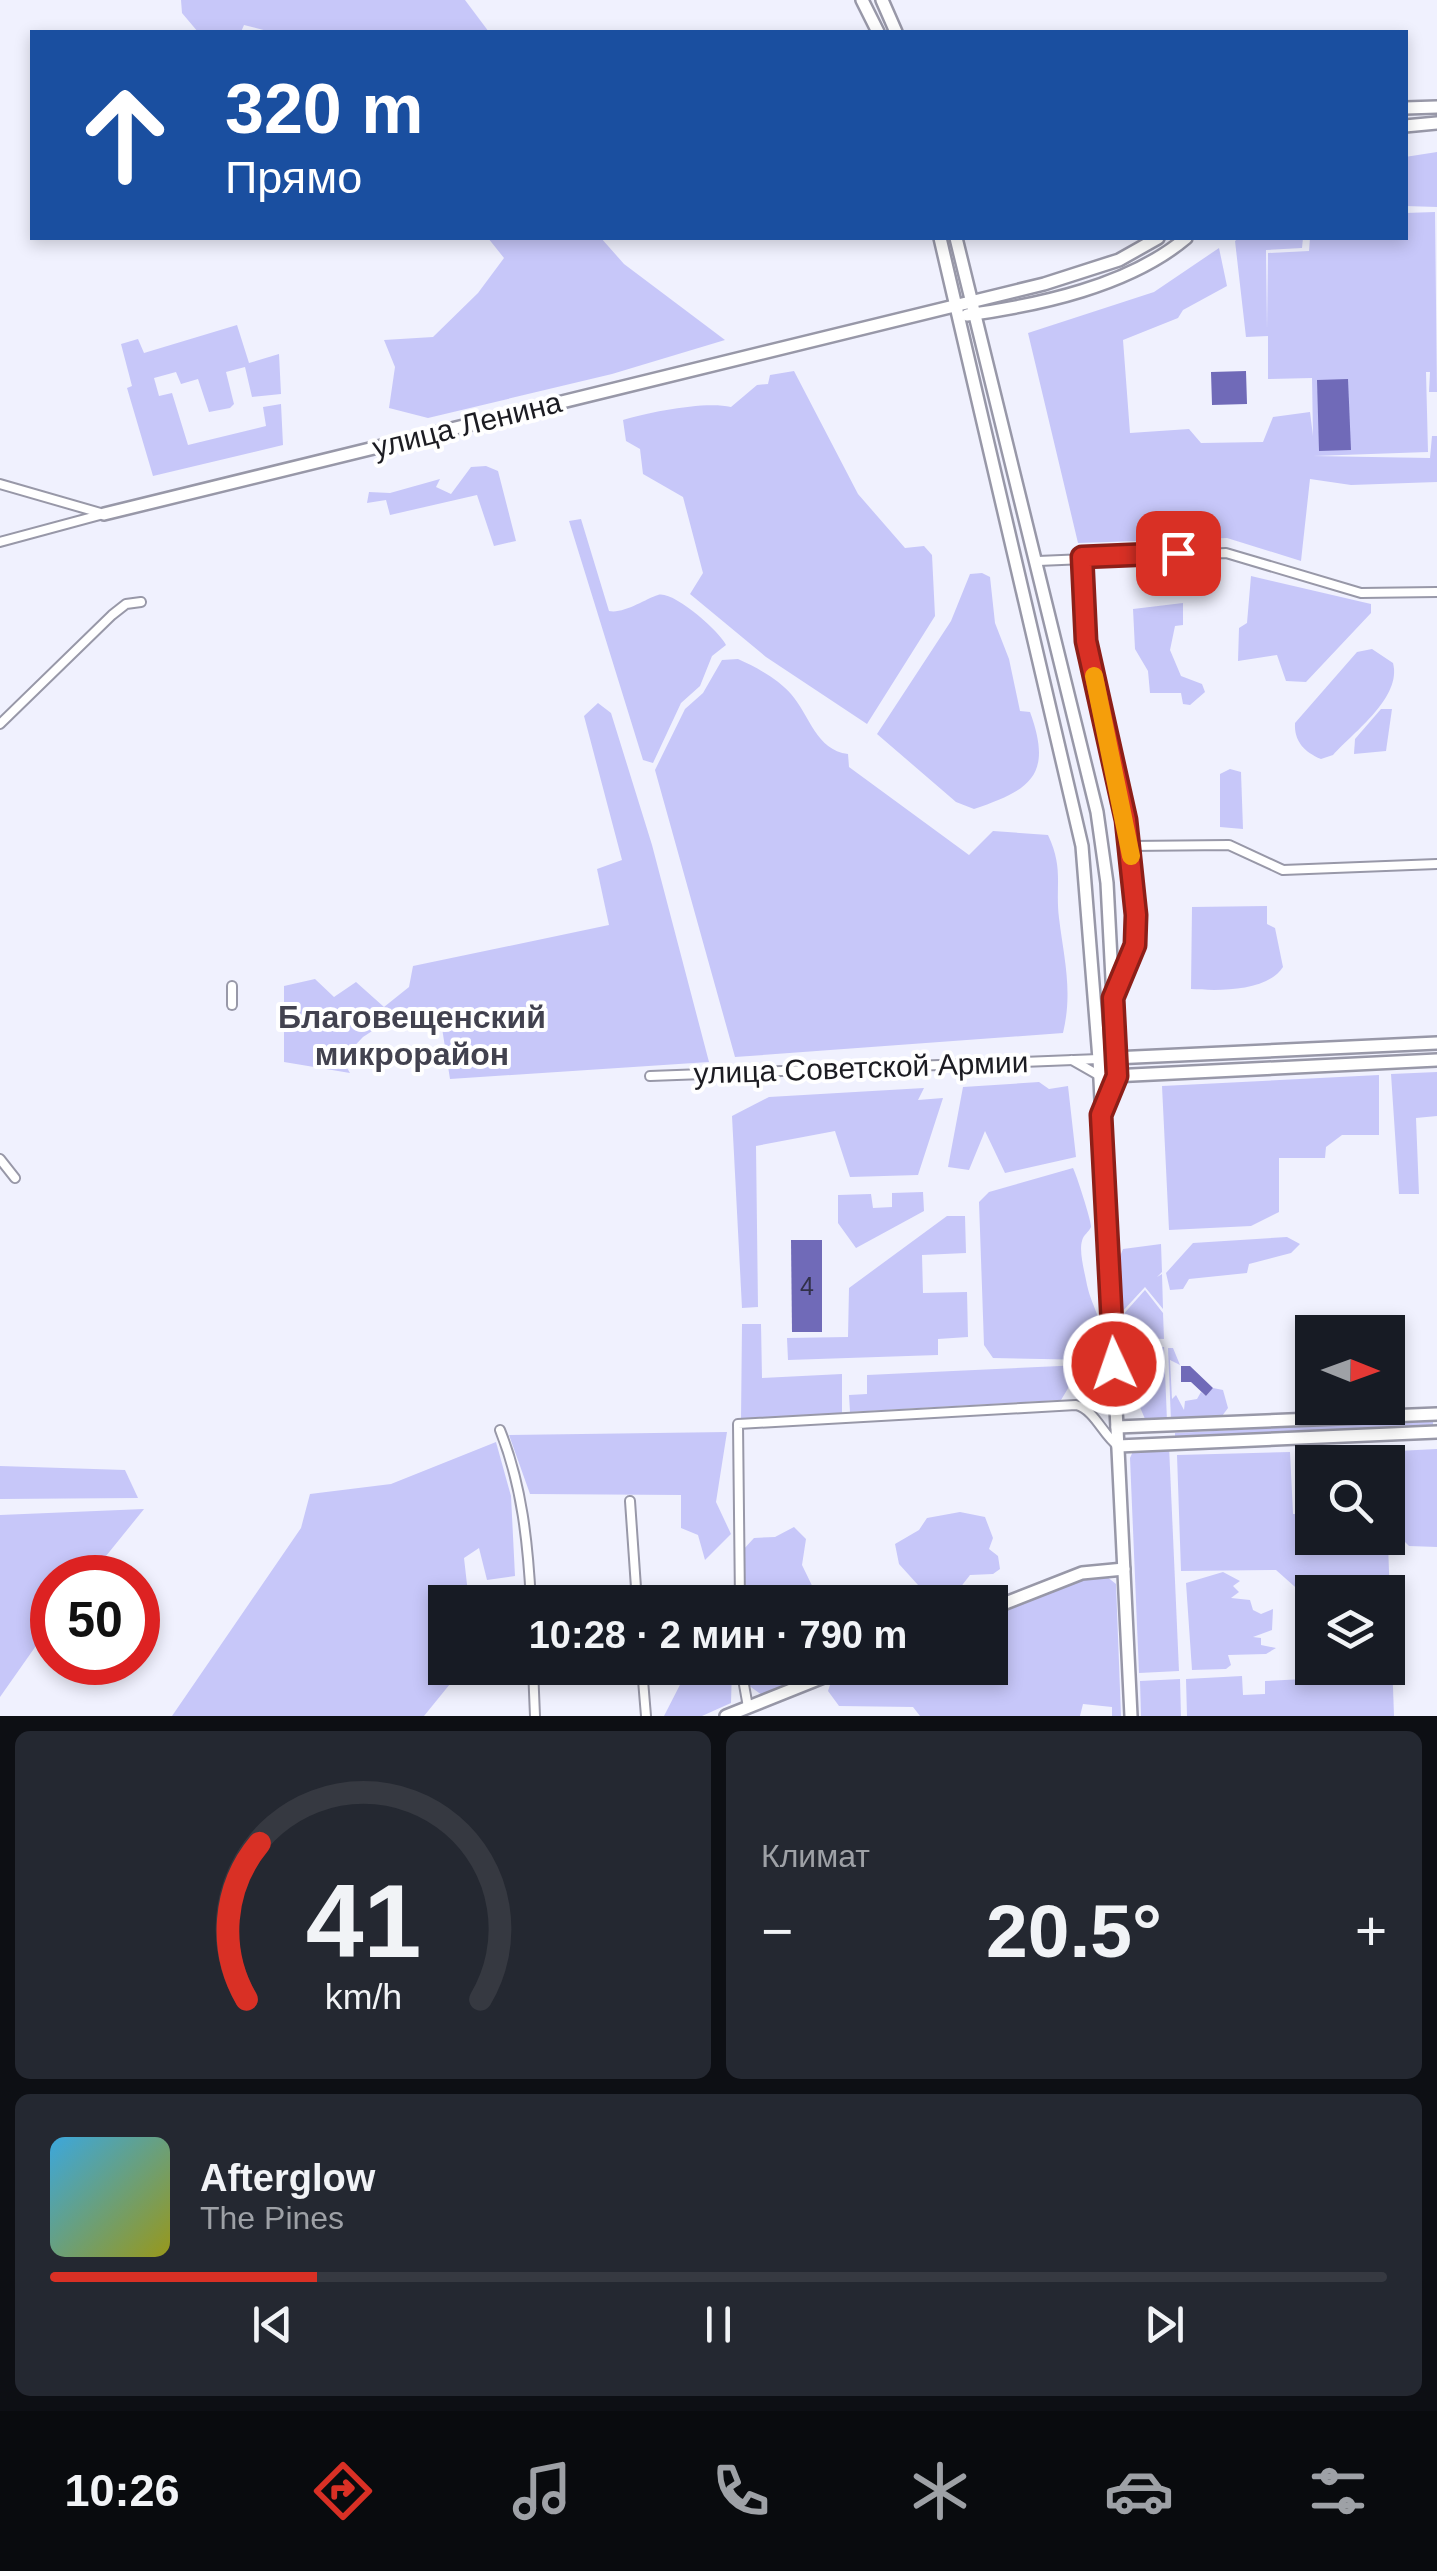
<!DOCTYPE html>
<html lang="ru">
<meta charset="utf-8">
<style>
:root{--surface:#171b24;--page:#242831;--text:#f1f3f6;--muted:#9ea1a6;--line:#363941;--accent:#d93025}
body{margin:0;font-family:Arial,sans-serif;background:var(--page);color:var(--text);height:100vh;display:flex;flex-direction:column;font-size:38px;white-space:nowrap}
*{box-sizing:border-box;margin:0}
p{font-size:32px;color:var(--muted)}
.icon{flex:none;width:55px;height:55px;fill:none;stroke:currentColor;stroke-width:2;stroke-linecap:round;stroke-linejoin:round}
.map{position:relative;height:1716px;overflow:hidden}
.panel{display:flex;flex-direction:column;gap:15px;padding:15px;background:#0d0f14;flex:1}
.panel>*{flex:none}
.top-card{position:absolute;left:30px;top:30px;width:1378px;height:210px;border-radius:0px;box-shadow:0 5px 15px #0003;background:#1a4fa0;color:#fff;overflow:hidden}
.needle{width:65px;rotate:91deg}
.fabs{position:absolute;left:1295px;top:1315px;display:grid;gap:20px}
.fabs a{display:grid;place-items:center;width:110px;height:110px;border-radius:0px;background:var(--surface);box-shadow:0 5px 15px #0003;font-size:50px}
.speed{position:absolute;left:30px;top:1555px;display:flex;gap:20px;font-size:50px;font-weight:700;text-align:center}
.speed>*{display:grid;place-content:center;width:130px;height:130px;border-radius:50%;background:var(--surface);box-shadow:0 5px 15px #0003;line-height:1}
.speed .limit{border:15px solid #d22;background:#fff;color:#111}
.pin{position:absolute;display:grid;place-items:center;width:85px;height:85px;color:#fff;margin:-42px;border-radius:20px;box-shadow:0 5px 15px #0006}
.me{position:absolute;width:110px;margin:-55px;rotate:357deg;stroke-linejoin:round;filter:drop-shadow(0 0 8px #0008)}
.turn{display:flex;align-items:center;gap:35px;height:210px;padding:0 30px;font-size:45px}
.turn .icon{width:130px;height:130px;stroke-width:2.5}
.turn b{display:block;font-size:70px;line-height:85px}
.big{font-size:75px;font-weight:800;line-height:1.1}
.panel .widget{flex:1;display:flex;flex-direction:column;justify-content:center;gap:15px;min-width:0;padding:0 35px;border-radius:15px;background:var(--page)}
.panel .dial{align-items:center;gap:0}
.dial svg{height:260px;overflow:visible;fill:none;stroke:var(--line);stroke-width:7;stroke-linecap:round;text-anchor:middle}
.dial text{fill:var(--text);stroke:none}
.song{display:flex;align-items:center;gap:30px}
.cover{width:120px;height:120px;border-radius:15px;background:linear-gradient(135deg,hsl(200 70% 55%),hsl(60 70% 35%))}
.played{height:10px;border-radius:5px;background:linear-gradient(90deg,var(--accent) 20%,var(--line) 20%)}
.keys{display:flex;justify-content:space-around;direction:ltr}
.heat{display:flex;justify-content:space-between;align-items:center;font-size:55px;direction:ltr}
.panel .tiles{flex:1;display:grid;gap:15px;grid-template-columns:1fr 1fr}
.widget:last-child{grid-column:span 2}
.trip{position:absolute;left:428px;top:1585px;width:580px;height:100px;border-radius:0px;background:var(--surface);box-shadow:0 5px 15px #0003;font-weight:800;line-height:100px;text-align:center}
.tabs{display:flex;height:160px;justify-content:space-around;align-items:center;background:#090b0e;color:var(--muted)}
.tabs .icon{width:70px;height:70px}
.tabs .on{color:var(--accent)}
.tabs b{font-size:45px;color:var(--text)}
.map>svg:first-child{display:block}
.green{fill:#c7c7f9}
.building{fill:#706ab8}
.lines{fill:none;stroke-linecap:round;stroke-linejoin:round}
.street-casing{stroke:#9898a8;stroke-width:12}
.secondary-casing{stroke:#9898a8;stroke-width:16}
.street{stroke:#fff;stroke-width:8}
.secondary{stroke:#fff;stroke-width:11}
.route-casing{stroke:#8d1f18;stroke-width:25}
.route{stroke:#d93025;stroke-width:18}
.slow{stroke:#f59e0b;stroke-width:18}
.labels{text-anchor:middle;stroke-width:8;stroke-linejoin:round;paint-order:stroke}
.number-label{font-size:25px;fill:#313048}
.street-label{font-size:30px;fill:#1c1c22;stroke:#fff}
.neighbourhood-label{font-size:32px;font-weight:bold;fill:#42424f;stroke:#fff}
</style>
<div class="map">
<svg width="1437" height="1716" viewBox="0 0 1437 1716">
<rect width="100%" height="100%" fill="#f0f1fe"/>
<g class="green">
<polygon points="181,0 465,0 489,32 271,32 244,25 241,32 198,32 182,13"/>
<polygon points="1437,152 1437,207 1405,206 1405,157"/>
<polygon points="1435,212 1437,392 1429,392 1430,372 1426,372 1428,452 1313,456 1430,458 1432,436 1437,436 1437,482 1351,485 1310,479 1301,561 1227,538 1078,543 1028,333 1154,292 1219,248 1227,286 1183,310 1178,318 1123,340 1130,433 1189,429 1201,443 1263,442 1273,417 1310,412 1313,436 1312,378 1268,379 1268,336 1246,337 1235,241 1239,238 1303,238 1302,248 1266,250 1267,329 1268,253 1309,251 1310,238 1405,238 1405,213"/>
<polygon points="488,238 601,238 624,264 725,340 612,374 428,418 389,408 395,367 384,340 433,337 478,293 504,258"/>
<polygon points="237,325 249,363 279,354 281,394 252,397 245,367 226,372 234,404 230,408 209,412 198,379 181,384 176,372 154,378 159,396 172,393 188,445 266,426 263,407 281,404 283,445 153,476 127,388 132,386 121,344 138,339 144,353"/>
<path d="M794,371l64,123 47,54 19,-2 8,9 3,61 -68,108 -101,-67 -76,-63 13,-21 -20,-76 -40,-23 -3,-25 -14,-8 -3,-21c27,-8 82,-19 108,-13l26,-22 11,-1 2,-9z"/>
<polygon points="486,466 498,471 516,541 494,546 477,495 390,515 386,500 367,503 369,492 390,493 440,479 436,487 451,494 471,467"/>
<path d="M581,519l28,92c15,3 36,-12 49,-16 15,-5 62,37 68,50l-14,11 -12,30 -19,17 -28,60 -10,-3 -74,-239z"/>
<path d="M982,573l8,4 5,46 14,36 11,52 10,1c23,63 1,78 -56,97l-18,-7 -79,-68 74,-113 19,-47z"/>
<polygon points="1251,576 1371,604 1371,613 1306,682 1286,681 1277,655 1238,661 1239,628 1247,623"/>
<polygon points="1183,603 1183,625 1175,626 1170,650 1181,676 1202,684 1205,692 1190,705 1183,704 1181,693 1150,693 1148,671 1135,649 1133,609"/>
<path d="M1372,649l21,14c9,34 -38,68 -60,92l-12,4c-17,-7 -27,-18 -26,-36l62,-71z"/>
<path d="M738,659c18,8 40,20 53,35 19,22 25,56 57,60l1,13 120,88 24,-24 55,4c16,34 7,50 11,83 5,41 14,73 4,115l-328,24 -80,-287 30,-61 18,-16 19,-33z"/>
<polygon points="598,703 611,713 652,845 709,1062 450,1079 442,1028 409,1007 363,1037 342,1059 350,1073 284,1062 284,986 315,979 334,997 356,982 384,1007 409,987 413,966 609,925 597,869 622,860 584,716"/>
<polygon points="1381,709 1392,709 1386,751 1354,754 1355,739"/>
<polygon points="1230,769 1241,772 1243,829 1220,827 1220,774"/>
<path d="M1267,906v18l8,4 8,39c-16,25 -65,24 -92,22l1,-82z"/>
<polygon points="1437,1072 1437,1116 1416,1118 1419,1194 1399,1194 1391,1074"/>
<polygon points="1379,1075 1379,1135 1342,1135 1326,1147 1325,1158 1279,1158 1279,1212 1251,1226 1169,1230 1162,1086"/>
<polygon points="1039,1082 1049,1089 1068,1086 1076,1157 1005,1173 985,1131 969,1170 948,1167 963,1087"/>
<polygon points="924,1088 918,1100 943,1098 918,1175 850,1177 835,1131 756,1146 758,1307 742,1308 732,1116 769,1097"/>
<path d="M1073,1168c3,5 19,55 18,59 -2,5 -8,8 -9,14 -3,10 2,29 4,39 5,28 16,33 17,68l-11,12 -99,-2 -9,-13 -5,-143 10,-10z"/>
<polygon points="923,1192 924,1211 856,1248 838,1223 838,1195 871,1194 873,1208 892,1207 892,1193"/>
<polygon points="947,1216 965,1216 966,1253 922,1255 923,1293 967,1292 968,1337 938,1339 938,1355 788,1360 787,1338 848,1337 849,1288"/>
<polygon points="1287,1237 1300,1244 1291,1253 1249,1264 1247,1273 1189,1279 1183,1289 1170,1290 1166,1273 1193,1243"/>
<polygon points="1161,1244 1162,1272 1157,1277 1162,1274 1163,1309 1145,1287 1121,1313 1119,1259 1123,1249"/>
<polygon points="1145,1290 1163,1313 1164,1339 1122,1337 1121,1317"/>
<polygon points="742,1324 761,1324 762,1378 842,1374 842,1415 741,1420"/>
<polygon points="1128,1347 1164,1347 1167,1421 1145,1419 1137,1400 1124,1395 1122,1354"/>
<polygon points="1168,1348 1173,1348 1180,1365 1170,1360 1172,1399 1176,1395 1184,1410 1185,1401 1197,1399 1201,1392 1206,1396 1213,1388 1223,1390 1228,1408 1222,1416 1171,1421"/>
<polygon points="1082,1365 1061,1400 850,1412 849,1395 867,1394 867,1375"/>
<polygon points="1433,1420 1433,1428 1175,1437 1175,1433"/>
<polygon points="727,1432 716,1502 731,1534 705,1560 698,1535 681,1528 681,1495 530,1494 509,1435"/>
<polygon points="496,1442 511,1496 515,1576 487,1580 479,1548 464,1558 469,1602 445,1602 445,1668 463,1668 424,1716 172,1716 301,1528 310,1494 391,1484"/>
<polygon points="1169,1446 1179,1671 1139,1673 1130,1458 1134,1449"/>
<polygon points="1387,1446 1390,1482 1385,1461 1312,1462 1302,1466 1303,1485 1312,1486 1312,1490 1298,1485 1297,1450"/>
<polygon points="1437,1449 1437,1547 1409,1546 1403,1540 1397,1451"/>
<polygon points="1290,1452 1293,1514 1300,1514 1300,1503 1312,1502 1312,1538 1388,1538 1388,1490 1391,1490 1394,1542 1388,1543 1394,1716 1187,1716 1186,1679 1242,1676 1243,1695 1265,1694 1265,1681 1324,1678 1324,1668 1388,1668 1388,1592 1312,1592 1312,1602 1276,1570 1181,1571 1177,1455"/>
<polygon points="0,1466 125,1470 138,1498 0,1499"/>
<polygon points="144,1509 89,1577 52,1578 52,1623 0,1697 0,1515"/>
<polygon points="960,1512 985,1517 993,1538 989,1549 998,1556 1000,1569 993,1574 970,1575 956,1593 928,1596 899,1564 895,1544 919,1530 927,1518"/>
<polygon points="794,1527 806,1539 802,1565 820,1602 747,1602 742,1551 754,1538 775,1537"/>
<polygon points="1223,1572 1240,1581 1233,1586 1239,1592 1231,1598 1250,1600 1253,1610 1261,1614 1273,1609 1272,1630 1253,1637 1261,1638 1261,1645 1276,1648 1266,1654 1228,1655 1231,1665 1226,1669 1192,1670 1186,1583"/>
<polygon points="1106,1576 1116,1584 1121,1716 1112,1716 1112,1707 1083,1704 1080,1716 920,1716 913,1707 839,1706 828,1691 830,1685 869,1668 990,1668 990,1616 1082,1578"/>
<polygon points="651,1668 732,1668 731,1703 702,1716 664,1716 685,1675"/>
<polygon points="746,1668 825,1668 762,1695 748,1685"/>
<polygon points="1180,1679 1181,1716 1141,1716 1140,1681"/>
</g>
<g class="building">
<polygon points="1246,371 1247,404 1212,405 1211,372"/>
<polygon points="1348,379 1351,450 1319,451 1317,380"/>
<polygon points="791,1240 822,1240 822,1332 792,1332"/>
<polygon points="1181,1366 1190,1366 1213,1388 1206,1396 1191,1382 1181,1382"/>
</g>
<g class="lines">
<defs>
<g id="street">
<polyline points="0,484 104,514"/>
<polyline points="0,542 100,515"/>
<path d="M1082,557c1,28 0,57 4,84 17,112 85,244 29,353"/>
<polyline points="1038,561 1226,553 1361,593 1437,592"/>
<polyline points="0,724 112,615 126,604 141,602"/>
<polyline points="1130,846 1229,845 1283,870 1437,864"/>
<polyline points="232,1005 232,986"/>
<polyline points="1072,1060 1100,1076"/>
<polyline points="650,1076 1099,1059"/>
<polyline points="0,1159 15,1178"/>
<path d="M500,1430c22,55 28,113 31,172"/>
<polyline points="630,1501 637,1602"/>
<path d="M740,1602l-2,-178 338,-19c19,5 26,29 42,41"/>
<polyline points="533,1668 535,1716"/>
<polyline points="642,1668 646,1716"/>
<polyline points="741,1668 748,1707"/>
</g>
<g id="secondary">
<polyline points="862,0 878,32"/>
<polyline points="882,0 896,32"/>
<polyline points="1405,108 1437,107"/>
<polyline points="1405,126 1437,123"/>
<polyline points="940,238 1082,846 1099,1059 1131,1716"/>
<polyline points="956,238 1097,812 1107,883 1117,1075 1104,1108"/>
<path d="M967,315c72,-10 162,-29 219,-77"/>
<polyline points="104,514 1044,284 1119,260 1158,238"/>
<polyline points="1113,1058 1437,1043"/>
<polyline points="1112,1076 1437,1060"/>
<polyline points="1117,1427 1437,1414"/>
<polyline points="1118,1446 1437,1432"/>
<polyline points="990,1609 1082,1573 1124,1569"/>
<polyline points="726,1716 846,1668"/>
</g>
</defs>
<use href="#street" class="street-casing"/>
<use href="#secondary" class="secondary-casing"/>
<use href="#street" class="street"/>
<use href="#secondary" class="secondary"/>
</g>
<g class="lines">
<defs>
<polyline id="route" points="1114,1364 1101,1115 1117,1076 1113,998 1135,945 1136,915 1126,820 1086,641 1082,557 1178,553"/>
</defs>
<use href="#route" class="route-casing"/>
<use href="#route" class="route"/>
<polyline class="slow" points="1094,676 1131,856"/>
</g>
<g class="labels">
<g class="number-label">
<text x="807" y="1295">4</text>
</g>
<g class="street-label">
<text transform="translate(467 425) rotate(-14)" y="10">улица Ленина</text>
<text transform="translate(861 1068) rotate(-2)" y="10">улица Советской Армии</text>
</g>
<g class="neighbourhood-label">
<text x="412" y="1028">Благовещенский<tspan x="412" dy="37">микрорайон</tspan></text>
</g>
</g>
</svg>
<div class="fabs">
<a><svg class="needle" viewBox="-14 -14 28 28"><path d="M0-13l5 13h-10z" fill="#e53935"/><path d="M0 13l5-13h-10z" fill="#9ea1a6"/></svg></a>
<a><svg class="icon" aria-label="search" viewBox="0 0 24 24"><circle cx="10" cy="10" r="6"/><path d="M15 15l6 6"/></svg></a>
<a><svg class="icon" aria-label="layers" viewBox="0 0 24 24"><path d="M12 4l9 5-9 5-9-5zM3 14l9 5 9-5"/></svg></a>
</div>
<div class="speed"><div class="limit">50</div></div>
<div class="pin" style="left:1178px;top:553px;background:#d93025"><svg class="icon" aria-label="arrive" viewBox="0 0 24 24"><path d="M6 21V4h12l-3 4 3 4H6"/></svg></div>
<svg class="me" style="left:1114px;top:1364px" viewBox="-20 -20 40 40"><circle r="17" fill="#d93025" stroke="#fff" stroke-width="3"/><path d="M0-11L8 9 0 5-8 9z" fill="#fff"/></svg>
<div class="trip">10:28 · 2 мин · 790 m</div>
<div class="top-card">
<div class="turn"><svg class="icon" aria-label="ahead" viewBox="0 0 24 24"><path d="M12 20V5M6 11l6-6 6 6"/></svg><div><b>320 m</b>Прямо</div></div>
</div>
</div>
<section class="panel">
<div class="tiles">
<div class="widget dial"><svg viewBox="0 0 100 80">
<path d="M14 69A42 42 0 1 1 86 69"/>
<path d="M14 69A42 42 0 0 1 18 21" stroke="#d93025"/>
<text x="50" y="56" font-size="32" font-weight="700">41</text>
<text x="50" y="72" font-size="11">km/h</text>
</svg></div>
<div class="widget"><p>Климат</p>
<div class="heat"><a>−</a><b class="big">20.5°</b><a>+</a></div>
</div>
<div class="widget">
<div class="song"><i class="cover"></i><div><b>Afterglow</b><p>The Pines</p></div></div>
<div class="played"></div>
<div class="keys"><svg class="icon" aria-label="previous" viewBox="0 0 24 24"><path d="M18 5L8 12l10 7zM5 5v14"/></svg><svg class="icon" aria-label="pause" viewBox="0 0 24 24"><path d="M8 5v14M16 5v14"/></svg><svg class="icon" aria-label="next" viewBox="0 0 24 24"><path d="M6 5l10 7-10 7zM19 5v14"/></svg></div>
</div>
</div>
</section>
<nav class="tabs">
<b>10:26</b>
<svg class="icon on" aria-label="directions" viewBox="0 0 24 24"><path d="M12 3l9 9-9 9-9-9zM9 14v-3h6M13 9l2 2-2 2"/></svg>
<svg class="icon" aria-label="music" viewBox="0 0 24 24"><path d="M9 18V5l10-2v13"/><circle cx="6" cy="18" r="3"/><circle cx="16" cy="16" r="3"/></svg>
<svg class="icon" aria-label="phone" viewBox="0 0 24 24"><path d="M5 4h4l2 5-3 2q2 4 5 5l2-3 5 2v4C11 20 4 13 5 4z"/></svg>
<svg class="icon" aria-label="climate" viewBox="0 0 24 24"><path d="M12 3v18M4 7l16 10M4 17L20 7"/></svg>
<svg class="icon" aria-label="car" viewBox="0 0 24 24"><path d="M5 17H2v-5l4-1 3-4h7l3 4 3 1v5h-3M9 17h6M6 11h13"/><circle cx="7" cy="17" r="2"/><circle cx="17" cy="17" r="2"/></svg>
<svg class="icon" aria-label="filters" viewBox="0 0 24 24"><path d="M4 7h16M4 17h16"/><circle cx="9" cy="7" r="2"/><circle cx="15" cy="17" r="2"/></svg>
</nav>
